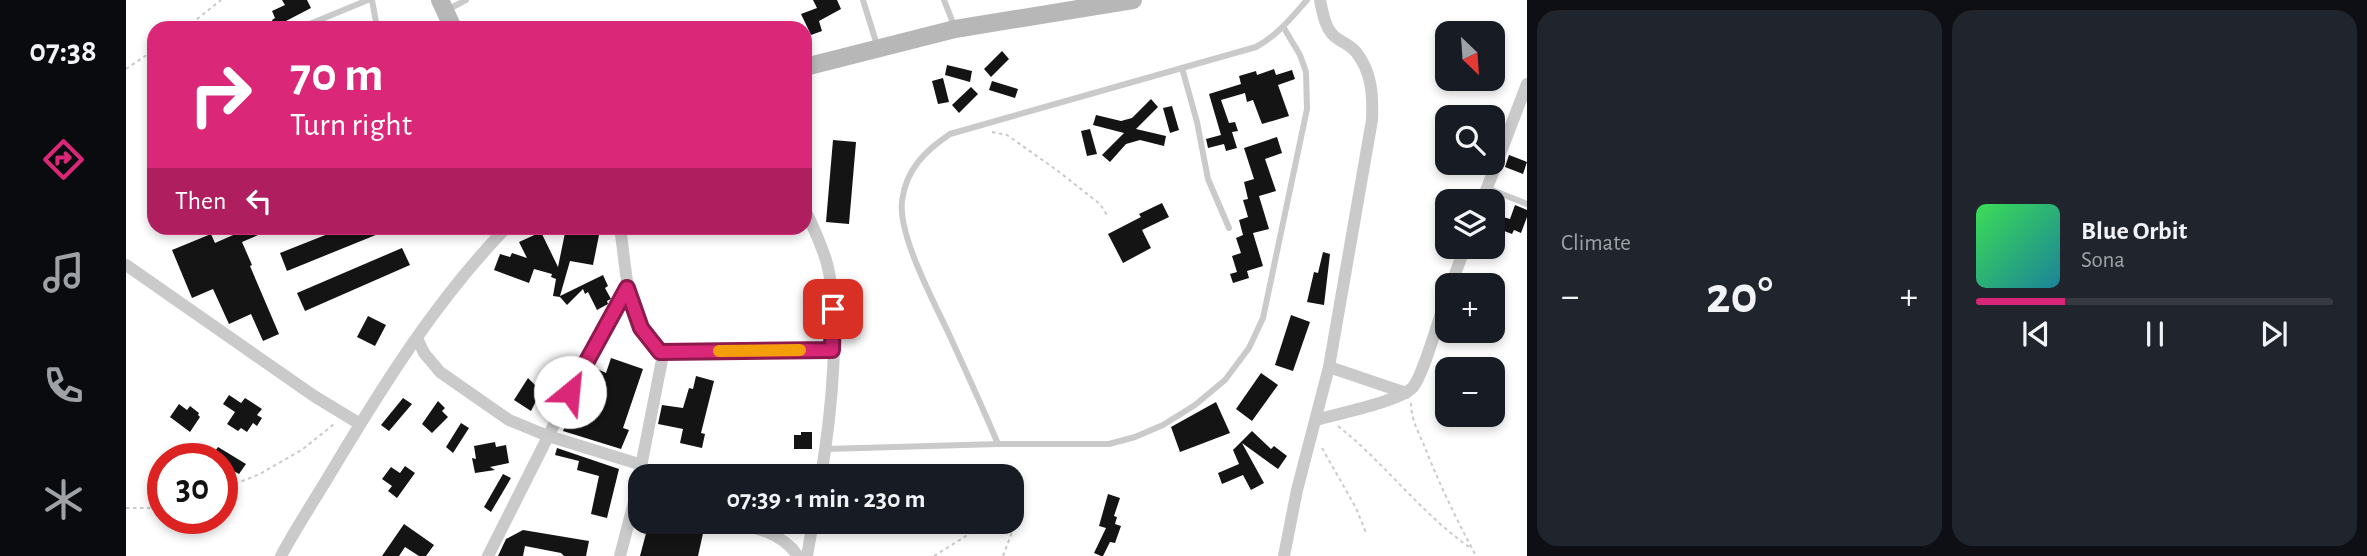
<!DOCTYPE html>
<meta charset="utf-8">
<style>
:root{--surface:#171b24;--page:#20242c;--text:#f1f3f6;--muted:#9ea1a6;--line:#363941;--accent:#db2777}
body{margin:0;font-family:"Alegreya Sans",sans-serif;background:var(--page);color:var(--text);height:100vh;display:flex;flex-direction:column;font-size:26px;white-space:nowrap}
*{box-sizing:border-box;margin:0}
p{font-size:23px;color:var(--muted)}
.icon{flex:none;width:38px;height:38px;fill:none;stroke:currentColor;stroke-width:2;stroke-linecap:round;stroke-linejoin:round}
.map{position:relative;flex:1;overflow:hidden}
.panel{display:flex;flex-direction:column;gap:10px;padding:10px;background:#0d0f14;width:840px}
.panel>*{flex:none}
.top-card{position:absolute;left:21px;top:21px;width:665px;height:214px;border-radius:21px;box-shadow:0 4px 10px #0003;background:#db2777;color:#fff;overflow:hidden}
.needle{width:46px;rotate:155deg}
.tools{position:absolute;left:1309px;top:21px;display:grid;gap:14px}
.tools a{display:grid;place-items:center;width:70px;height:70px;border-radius:14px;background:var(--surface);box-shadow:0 4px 10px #0003;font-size:35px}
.speed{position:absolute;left:21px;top:443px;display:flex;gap:14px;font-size:35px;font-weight:700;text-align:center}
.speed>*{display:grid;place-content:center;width:91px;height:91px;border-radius:50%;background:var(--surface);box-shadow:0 4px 10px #0003;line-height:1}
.speed .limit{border:10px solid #d22;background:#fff;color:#111}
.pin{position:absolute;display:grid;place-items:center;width:60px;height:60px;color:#fff;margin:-30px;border-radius:14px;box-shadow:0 4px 10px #0006}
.me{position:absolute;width:77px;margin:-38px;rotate:28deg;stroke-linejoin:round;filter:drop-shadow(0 0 5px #0008)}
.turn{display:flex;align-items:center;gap:24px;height:147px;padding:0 28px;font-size:32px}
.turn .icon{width:91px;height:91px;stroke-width:2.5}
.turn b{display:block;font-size:49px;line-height:60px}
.then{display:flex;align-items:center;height:66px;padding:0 28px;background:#0003;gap:14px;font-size:26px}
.big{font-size:52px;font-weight:600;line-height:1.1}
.panel .card{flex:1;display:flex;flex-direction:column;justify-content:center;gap:10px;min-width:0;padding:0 24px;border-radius:21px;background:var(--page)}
.song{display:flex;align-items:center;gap:21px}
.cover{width:84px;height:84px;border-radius:10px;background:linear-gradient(135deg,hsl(130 70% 55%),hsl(190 70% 35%))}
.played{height:7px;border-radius:4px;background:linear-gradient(90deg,var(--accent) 25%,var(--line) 25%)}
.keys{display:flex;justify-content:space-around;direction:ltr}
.heat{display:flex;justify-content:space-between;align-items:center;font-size:38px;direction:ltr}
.panel .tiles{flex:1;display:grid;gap:10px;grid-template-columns:repeat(2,1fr)}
.trip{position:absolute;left:502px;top:464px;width:396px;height:70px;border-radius:21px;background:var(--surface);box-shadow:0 4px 10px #0003;font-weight:600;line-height:70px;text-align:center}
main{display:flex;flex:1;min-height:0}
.tabs{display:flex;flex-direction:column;width:126px;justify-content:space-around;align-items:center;background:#090b0e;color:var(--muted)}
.tabs .icon{width:49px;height:49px}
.tabs .selected{color:var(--accent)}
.tabs b{font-size:32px;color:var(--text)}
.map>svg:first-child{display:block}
.building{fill:#141414}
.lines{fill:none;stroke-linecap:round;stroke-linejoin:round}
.path{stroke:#cacaca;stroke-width:2;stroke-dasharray:3.5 3.5;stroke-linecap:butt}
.lane{stroke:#cacaca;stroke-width:6}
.street{stroke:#cacaca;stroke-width:12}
.secondary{stroke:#b7b7b7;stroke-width:18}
.route-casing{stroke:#8e194d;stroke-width:18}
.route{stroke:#db2777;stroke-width:12}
.slow{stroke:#f59e0b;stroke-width:12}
</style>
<main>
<nav class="tabs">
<b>07:38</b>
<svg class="icon selected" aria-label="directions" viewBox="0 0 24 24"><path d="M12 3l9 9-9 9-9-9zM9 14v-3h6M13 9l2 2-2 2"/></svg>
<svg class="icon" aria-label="music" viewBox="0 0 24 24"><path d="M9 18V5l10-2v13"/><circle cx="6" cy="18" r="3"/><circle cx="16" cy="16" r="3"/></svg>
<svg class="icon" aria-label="phone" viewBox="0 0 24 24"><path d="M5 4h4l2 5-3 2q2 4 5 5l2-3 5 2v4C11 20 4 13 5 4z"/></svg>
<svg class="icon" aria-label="climate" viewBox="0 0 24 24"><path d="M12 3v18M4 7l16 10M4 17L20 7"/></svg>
</nav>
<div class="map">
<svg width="1401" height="556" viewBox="0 0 1401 556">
<rect width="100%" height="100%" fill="#fff"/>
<g class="building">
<polygon points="156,0 181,0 185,8 160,21 163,28 149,28 146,20 149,18 146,11 159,5"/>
<polygon points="687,0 711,0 715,9 693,21 696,31 685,35 675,14 691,8"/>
<polygon points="876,51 883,59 865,77 858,69"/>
<polygon points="821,65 846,71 844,82 819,75"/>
<polygon points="1148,69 1150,75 1166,70 1169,79 1152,85 1163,116 1136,124 1127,100 1121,102 1119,93 1095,100 1103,123 1109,122 1112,131 1106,132 1111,148 1100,151 1098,144 1082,148 1080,139 1095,135 1083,94 1115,84 1113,76 1130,71 1131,75"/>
<polygon points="817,78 823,102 812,104 806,81"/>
<polygon points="866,81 892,89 889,98 863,90"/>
<polygon points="845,87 852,94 833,113 826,105"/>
<polygon points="1025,99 1032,107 1010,129 1040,136 1038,146 1014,140 1000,144 984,162 976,155 998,133 967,125 970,115 995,121 1006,118"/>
<polygon points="1046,106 1053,130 1044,133 1037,108"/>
<polygon points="964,129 971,154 961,156 955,131"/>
<polygon points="1151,137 1156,153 1139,159 1150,191 1133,196 1143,229 1127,233 1137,266 1121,271 1123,278 1107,283 1104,274 1111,272 1106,256 1115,253 1110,238 1117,235 1113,220 1122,217 1117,200 1122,199 1118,182 1128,179 1118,148"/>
<polygon points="707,140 730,142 723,224 700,222"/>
<polygon points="1383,155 1401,162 1397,174 1379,167"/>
<polygon points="1036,203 1043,217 1016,230 1025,248 997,263 982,234 1015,217 1013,214"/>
<polygon points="1389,205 1401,210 1401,217 1395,233 1388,230 1386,234 1373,229 1377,217 1384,219"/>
<polygon points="112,228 148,228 116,242 126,265 124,266 153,334 137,341 125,314 103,324 87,289 66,298 46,250 85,234 89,243 114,232"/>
<polygon points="217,228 267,228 161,271 154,253"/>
<polygon points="440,228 470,228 474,230 467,265 444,261 434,296 477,275 482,286 479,288 485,299 481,301 482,304 471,310 462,292 459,294 457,289 441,305 434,297 427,296 430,279 425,277 426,274 408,269 403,283 368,270 374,254 384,257 386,253 401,258 393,242 415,232 432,267"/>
<polygon points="276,248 284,265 179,311 171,293"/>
<polygon points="1197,252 1204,254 1198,305 1181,302 1188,272 1192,273"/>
<polygon points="1165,315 1184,322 1167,371 1149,365"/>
<polygon points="242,316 260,325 249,346 231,337"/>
<polygon points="485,358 517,369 497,428 503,430 495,449 437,431 444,415 462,422 474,393 458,385 467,367 480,373"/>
<polygon points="1135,373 1152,385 1126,421 1110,409"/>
<polygon points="570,376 588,381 575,433 579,434 576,448 554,443 557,429 532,424 536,405 557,408 563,388 567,389"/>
<polygon points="402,378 415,391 405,411 388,400"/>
<polygon points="103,395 115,403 119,398 136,409 131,415 136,418 131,426 127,423 121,432 115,428 112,431 101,424 109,412 97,404"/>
<polygon points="277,398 286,404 263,431 255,425"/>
<polygon points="312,401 319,408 316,411 322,417 306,433 296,424"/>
<polygon points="1090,402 1104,433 1054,452 1045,427"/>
<polygon points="53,404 61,410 64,406 73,413 72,415 74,417 64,432 44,417"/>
<polygon points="335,423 343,428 327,453 320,447"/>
<polygon points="1126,431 1145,449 1148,446 1161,456 1152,469 1116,443 1138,483 1125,490 1117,475 1096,484 1092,473 1113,464 1107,450"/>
<polygon points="675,432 686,432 686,449 668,449 668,435 675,435"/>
<polygon points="369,442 370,447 380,445 383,463 364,467 369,470 349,473 346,458 350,459 348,446"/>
<polygon points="92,447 120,464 113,474 96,464 96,458 84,458"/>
<polygon points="431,448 493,469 481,518 465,514 473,476 451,470 453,461 429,455"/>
<polygon points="279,466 289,473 271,498 262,491 266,486 256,479 265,467 274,473"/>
<polygon points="377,474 385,478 365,512 358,507"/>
<polygon points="982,494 994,498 988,516 991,517 989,524 995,526 989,543 984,542 977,556 975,556 968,553 980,528 973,526"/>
<polygon points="523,522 549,522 578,529 572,556 514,556"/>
<polygon points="278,524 308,545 300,556 293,556 279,547 273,556 256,556"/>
<polygon points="397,530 463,541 460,556 438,556 435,553 399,546 397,556 372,556 380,539"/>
</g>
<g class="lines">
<g class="path">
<polyline points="60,28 95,0"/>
<polyline points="0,69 28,50"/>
<polyline points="866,132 881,135 932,171 974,204 981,215"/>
<path d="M1285,403c0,15 7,29 13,42 15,39 33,75 52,111"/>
<path d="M1212,426c48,38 83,88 134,123"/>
<polyline points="1196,448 1230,508 1240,533"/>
<polyline points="96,489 134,474 177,449 208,424"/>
<polyline points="0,508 37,508"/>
<polyline points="808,556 848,531"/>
<polyline points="877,556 886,532"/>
</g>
<g class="lane">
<polyline points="246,0 251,28"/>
<polyline points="737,0 751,45"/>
<polyline points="818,0 829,28"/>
<polyline points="321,10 340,0"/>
<polyline points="174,28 242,0"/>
<polyline points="1056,68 1071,122 1082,179 1103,228"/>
<polyline points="1361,188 1401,204"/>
<path d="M872,444c-16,-38 -33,-75 -50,-112 -15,-32 -50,-97 -46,-131 4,-32 23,-50 48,-67l306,-87c22,-12 35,-29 51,-47"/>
<polyline points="700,449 872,444 983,444 1009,437 1037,425 1069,405 1099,380 1123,348 1137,318 1181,109 1180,72 1174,55 1158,28"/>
</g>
<g class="street">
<polyline points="1356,201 1401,84"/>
<path d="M679,210c8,16 15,32 21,50 16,56 5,157 -5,216"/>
<polyline points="0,265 188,396 234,424"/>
<polyline points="1325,285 1339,247"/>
<polyline points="291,338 298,353 314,372 383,420 422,436 516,465"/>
<polyline points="534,352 707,350"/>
<polyline points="1203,367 1280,393"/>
<path d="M1190,420c21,-6 85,-19 97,-33 11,-13 27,-73 34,-92"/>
<path d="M601,522c27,5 55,10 71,34"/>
<polyline points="636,529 687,522"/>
<path d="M155,556c16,-30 35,-58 52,-87 51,-85 104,-170 173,-241"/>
<polyline points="362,556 455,371 501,288"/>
<path d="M494,556l14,-54 28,-142c-5,-17 -19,-26 -25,-42 -12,-29 -12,-60 -17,-90"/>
<polyline points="681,556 687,522"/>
<path d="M1158,556l13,-66 32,-123 43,-247c1,-25 0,-48 -16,-68 -5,-6 -12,-9 -18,-13 -13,-8 -15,-25 -18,-39"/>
</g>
<g class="secondary">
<polyline points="314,0 327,28"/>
<polyline points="679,67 829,29 1007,0"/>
</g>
</g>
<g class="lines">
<defs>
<polyline id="route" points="444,392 501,288 515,328 534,352 706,350 707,309"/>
</defs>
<use href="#route" class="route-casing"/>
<use href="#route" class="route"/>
<polyline class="slow" points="593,351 674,350"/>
</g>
</svg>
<div class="tools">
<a><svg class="needle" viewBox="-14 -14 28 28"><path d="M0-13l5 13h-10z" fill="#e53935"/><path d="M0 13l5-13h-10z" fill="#9ea1a6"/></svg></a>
<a><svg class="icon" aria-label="search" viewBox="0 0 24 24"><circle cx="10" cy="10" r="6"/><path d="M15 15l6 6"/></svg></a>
<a><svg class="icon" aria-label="layers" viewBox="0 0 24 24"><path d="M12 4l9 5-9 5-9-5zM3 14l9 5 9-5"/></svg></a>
<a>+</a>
<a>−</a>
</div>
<div class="speed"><div class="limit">30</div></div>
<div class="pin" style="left:707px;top:309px;background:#d93025"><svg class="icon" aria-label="arrive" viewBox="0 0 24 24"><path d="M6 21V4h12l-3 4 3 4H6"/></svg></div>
<svg class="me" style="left:444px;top:392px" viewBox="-20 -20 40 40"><circle r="19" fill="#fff"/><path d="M0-13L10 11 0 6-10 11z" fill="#db2777"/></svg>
<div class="trip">07:39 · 1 min · 230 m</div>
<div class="top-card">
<div class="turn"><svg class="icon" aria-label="right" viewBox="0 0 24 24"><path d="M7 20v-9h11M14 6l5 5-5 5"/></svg><div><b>70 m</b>Turn right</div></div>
<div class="then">Then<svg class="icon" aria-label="left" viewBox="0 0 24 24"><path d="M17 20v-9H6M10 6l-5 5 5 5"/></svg></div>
</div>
</div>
<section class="panel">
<div class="tiles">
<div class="card"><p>Climate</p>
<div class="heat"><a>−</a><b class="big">20°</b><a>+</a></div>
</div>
<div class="card">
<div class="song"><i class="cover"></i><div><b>Blue Orbit</b><p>Sona</p></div></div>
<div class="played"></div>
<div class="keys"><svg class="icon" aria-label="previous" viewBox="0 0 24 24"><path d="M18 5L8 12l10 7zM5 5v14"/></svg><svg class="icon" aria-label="pause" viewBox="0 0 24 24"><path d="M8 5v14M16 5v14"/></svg><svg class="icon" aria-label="next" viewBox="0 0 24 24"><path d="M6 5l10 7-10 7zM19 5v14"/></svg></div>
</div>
</div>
</section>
</main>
